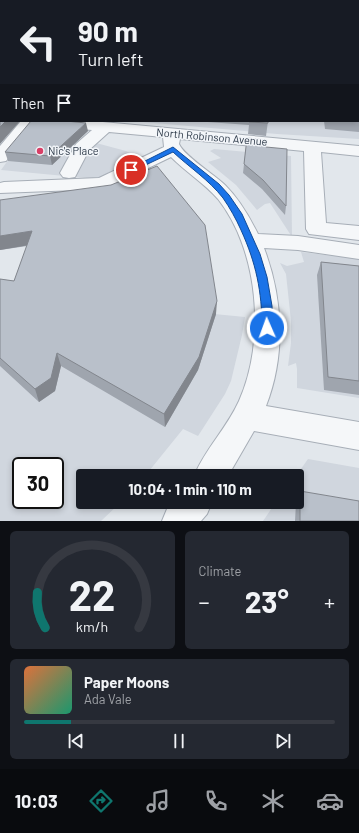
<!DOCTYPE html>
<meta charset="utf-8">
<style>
:root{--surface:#171b24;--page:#242831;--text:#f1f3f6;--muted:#9ea1a6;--line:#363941;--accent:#0f766e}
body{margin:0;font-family:Barlow,sans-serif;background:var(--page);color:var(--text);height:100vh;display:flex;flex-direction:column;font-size:15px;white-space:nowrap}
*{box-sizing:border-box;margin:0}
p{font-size:13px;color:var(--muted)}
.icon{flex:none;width:22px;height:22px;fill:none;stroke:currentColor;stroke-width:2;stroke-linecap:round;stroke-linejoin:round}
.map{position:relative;height:521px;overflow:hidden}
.side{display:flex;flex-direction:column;gap:10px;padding:10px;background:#0d0f14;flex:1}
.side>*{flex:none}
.banner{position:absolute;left:0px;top:0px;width:359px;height:122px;box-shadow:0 2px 6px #0003;background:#171b24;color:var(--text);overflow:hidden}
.speed{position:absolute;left:12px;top:457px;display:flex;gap:8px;font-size:20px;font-weight:700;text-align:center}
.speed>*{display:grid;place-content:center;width:52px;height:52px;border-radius:50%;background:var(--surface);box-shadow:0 2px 6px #0003;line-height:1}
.speed .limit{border:2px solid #111;border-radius:6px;background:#fff;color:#111}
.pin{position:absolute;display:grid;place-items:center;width:34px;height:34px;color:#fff;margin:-17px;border:2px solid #fff;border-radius:50%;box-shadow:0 1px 4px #0007}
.me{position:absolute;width:44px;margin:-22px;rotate:358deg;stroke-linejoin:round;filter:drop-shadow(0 0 3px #0008)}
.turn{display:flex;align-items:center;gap:14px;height:84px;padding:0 12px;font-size:18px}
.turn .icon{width:52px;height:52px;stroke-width:2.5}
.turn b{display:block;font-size:28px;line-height:34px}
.then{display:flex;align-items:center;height:38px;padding:0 12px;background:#0003;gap:8px;font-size:15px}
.big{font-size:30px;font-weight:700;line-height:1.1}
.side .widget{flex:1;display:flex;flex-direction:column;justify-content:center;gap:6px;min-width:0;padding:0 14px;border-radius:6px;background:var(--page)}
.side .dial{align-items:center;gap:0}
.dial svg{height:104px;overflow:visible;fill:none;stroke:var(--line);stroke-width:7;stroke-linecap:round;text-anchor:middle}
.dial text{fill:var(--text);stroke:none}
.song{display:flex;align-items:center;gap:12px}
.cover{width:48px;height:48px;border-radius:6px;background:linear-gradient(135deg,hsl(20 70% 55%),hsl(160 70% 35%))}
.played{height:4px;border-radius:2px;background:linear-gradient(90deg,var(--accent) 15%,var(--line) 15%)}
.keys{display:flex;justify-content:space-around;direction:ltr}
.heat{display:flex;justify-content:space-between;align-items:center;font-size:22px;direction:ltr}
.side .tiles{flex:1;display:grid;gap:10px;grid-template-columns:1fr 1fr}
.widget:last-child{grid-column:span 2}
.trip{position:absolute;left:76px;top:469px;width:228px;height:40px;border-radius:4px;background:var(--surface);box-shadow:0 2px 6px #0003;font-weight:700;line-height:40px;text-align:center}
.menu{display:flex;height:64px;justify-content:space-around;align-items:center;background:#090b0e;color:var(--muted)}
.menu .icon{width:28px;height:28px}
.menu .on{color:var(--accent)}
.menu b{font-size:18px;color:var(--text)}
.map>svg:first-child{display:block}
.built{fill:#d0d6de;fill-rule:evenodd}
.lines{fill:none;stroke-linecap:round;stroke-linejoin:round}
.minor-casing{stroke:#a7aeb7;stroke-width:2}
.major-casing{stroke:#a0acb8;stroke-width:24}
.minor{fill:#f5f7f9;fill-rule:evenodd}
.major{stroke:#fff;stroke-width:22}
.tram{stroke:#7a8896;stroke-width:1}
.wall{fill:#9fa5ae}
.shaded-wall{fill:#82868d}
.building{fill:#b9c0ca;stroke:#82868d}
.route{fill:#1a73e8;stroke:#114b97}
.poi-dot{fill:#d83f66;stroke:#f2f5f9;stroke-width:1.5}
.labels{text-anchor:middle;stroke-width:3;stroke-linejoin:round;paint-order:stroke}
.far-street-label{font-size:11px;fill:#293645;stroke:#f2f5f9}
.far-poi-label{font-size:11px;fill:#293645;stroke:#f2f5f9;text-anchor:start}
</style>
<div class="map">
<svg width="359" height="521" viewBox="0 0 359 521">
<rect width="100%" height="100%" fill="#e2e7ec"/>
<g class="built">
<polygon points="139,0 349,0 349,1 138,1"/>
<polygon points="359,71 359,139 277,134 132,121 358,121"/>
<polygon points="27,134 85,140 126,151 133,155 133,159 97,179 1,170"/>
<polygon points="214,149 291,156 292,237 270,203 265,204 257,210 236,185 208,162 221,158 210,151"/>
<polygon points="301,252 359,259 359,398 297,388 297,369 296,363 288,366 291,343 291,321 286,274 280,263 287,266 304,262"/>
<path d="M0,293l245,24 -3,18 -11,46 -6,13 -27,42 -15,-7 -38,47h-62v26h38l-20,19h-101zM21,466h34v34h-34z"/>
<polygon points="308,459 359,468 359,521 263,521 276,502 297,502 297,476 296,476"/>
</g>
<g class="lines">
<defs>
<g id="minor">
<rect x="358" y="16" width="1" height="6"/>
<path d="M21,121h71l267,25v10l-38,-4 5,71 33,3v14l-50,-6 -3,-5 -2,-78 -124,-12 -1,5c5,12 36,31 46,41 14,14 24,31 33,49l40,2 61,9v14l-61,-9 -34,-2c19,50 22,107 2,158l93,16v28l-105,-19 -26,45h-34c11,-27 33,-48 45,-75 27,-60 20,-150 -21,-202 -14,-16 -32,-27 -47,-42l-62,30 -7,2 -102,4v-10l4,-1 95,-4 65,-31 -1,-10 -54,-5 -20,18 -14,27 -6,1 -6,-1 -3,-4 16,-29 16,-14 -50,-4 -6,-3 -30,38 -6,1v-16z"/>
<polygon points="173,502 212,502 207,514 201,521 162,521 167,509"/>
</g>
<g id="major">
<polyline points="21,1 23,0"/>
<polyline points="0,17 1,16"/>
</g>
</defs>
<use href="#minor" class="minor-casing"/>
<use href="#major" class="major-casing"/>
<use href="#minor" class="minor"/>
<use href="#major" class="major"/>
<polyline class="tram" points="11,1 13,0"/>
</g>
<g class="wall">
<polygon points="0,0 11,0 11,1 1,1 1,4 0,4"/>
<polygon points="358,67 359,67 359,132 325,129 324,121 358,121"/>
<polygon points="194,121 268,121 266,136 248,134 249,125"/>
<polygon points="88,131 52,165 8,161 5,152"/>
<polygon points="247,138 266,147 286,206 285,215 262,189 243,173"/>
<polygon points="0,200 216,314 198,370 165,427 61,366 55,391 39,402 0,366 0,279 14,281 27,246 0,250"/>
<polygon points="321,262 359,266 359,395 324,390 317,275"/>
<polygon points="300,491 359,521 295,521 296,503 296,502 297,502 297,499"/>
</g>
<g class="shaded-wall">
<polygon points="6,121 20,121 0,144 0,127"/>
<polygon points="86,123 88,131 52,165 50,156"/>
<polygon points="32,231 35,244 0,250 0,236"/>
<polygon points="217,301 216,314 198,370 165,427 164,414"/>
<polygon points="57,353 61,366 55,391 39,402 35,389"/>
</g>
<g class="building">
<polygon points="28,0 61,0 60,1 27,1"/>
<rect x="0" y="19" width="1" height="89"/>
<rect x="358" y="67" width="1" height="53"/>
<polygon points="0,109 1,109 1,121 6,121 0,127"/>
<polygon points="31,121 66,121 86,123 50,156 5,152"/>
<polygon points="249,121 268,121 268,123 249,122"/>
<polygon points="247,138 266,140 266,147 287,149 286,206 263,180 244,164"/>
<polygon points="157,166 205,225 217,301 199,357 164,414 57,353 51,378 35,389 0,358 0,279 14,281 32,231 0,236 0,200 111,185"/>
<polygon points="321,262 359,266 359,381 328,377"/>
<polygon points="300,491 359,501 359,521 300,521"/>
</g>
<path class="route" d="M173,147l46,37 10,11 13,19 18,40 7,23 5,29 1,22 -2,3h-7l-2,-3c0,-37 -6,-65 -21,-98 -5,-11 -11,-22 -18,-32 -14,-18 -34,-31 -50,-46l-40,19 -2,1 -4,-2z"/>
<circle class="poi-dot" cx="40" cy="151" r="4"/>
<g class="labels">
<g class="far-street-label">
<text transform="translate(212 137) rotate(5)" y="4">North Robinson Avenue</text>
</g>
<g class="far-poi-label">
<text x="48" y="155">Nic's Place</text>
</g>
</g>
</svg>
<div class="speed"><div class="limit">30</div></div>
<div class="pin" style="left:131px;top:170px;background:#d93025"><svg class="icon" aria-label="arrive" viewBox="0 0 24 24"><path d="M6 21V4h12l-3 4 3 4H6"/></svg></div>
<svg class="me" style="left:267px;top:328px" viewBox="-20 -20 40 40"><circle r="17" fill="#1a73e8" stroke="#fff" stroke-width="3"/><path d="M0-11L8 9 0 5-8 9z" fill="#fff"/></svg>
<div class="trip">10:04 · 1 min · 110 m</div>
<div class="banner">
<div class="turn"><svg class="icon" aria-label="left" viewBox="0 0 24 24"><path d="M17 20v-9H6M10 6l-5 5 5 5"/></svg><div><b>90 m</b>Turn left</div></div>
<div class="then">Then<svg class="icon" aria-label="arrive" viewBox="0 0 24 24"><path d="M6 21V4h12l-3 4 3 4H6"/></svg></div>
</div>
</div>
<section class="side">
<div class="tiles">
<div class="widget dial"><svg viewBox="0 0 100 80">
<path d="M14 69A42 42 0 1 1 86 69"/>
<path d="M14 69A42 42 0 0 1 8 42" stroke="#0f766e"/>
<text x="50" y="56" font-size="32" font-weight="700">22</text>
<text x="50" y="72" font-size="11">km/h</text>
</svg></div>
<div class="widget"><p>Climate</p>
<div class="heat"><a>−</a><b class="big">23°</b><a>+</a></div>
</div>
<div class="widget">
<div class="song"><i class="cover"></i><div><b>Paper Moons</b><p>Ada Vale</p></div></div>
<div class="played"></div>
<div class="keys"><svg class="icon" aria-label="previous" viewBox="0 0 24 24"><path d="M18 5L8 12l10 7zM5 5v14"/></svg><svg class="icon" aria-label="pause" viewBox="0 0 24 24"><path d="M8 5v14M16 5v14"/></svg><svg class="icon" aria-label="next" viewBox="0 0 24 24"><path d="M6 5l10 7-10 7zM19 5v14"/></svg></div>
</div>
</div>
</section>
<nav class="menu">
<b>10:03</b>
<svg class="icon on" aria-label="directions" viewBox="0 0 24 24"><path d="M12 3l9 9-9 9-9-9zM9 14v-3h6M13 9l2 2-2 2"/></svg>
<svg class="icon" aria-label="music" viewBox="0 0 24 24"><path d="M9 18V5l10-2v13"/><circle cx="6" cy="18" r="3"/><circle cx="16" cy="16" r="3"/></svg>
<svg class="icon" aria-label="phone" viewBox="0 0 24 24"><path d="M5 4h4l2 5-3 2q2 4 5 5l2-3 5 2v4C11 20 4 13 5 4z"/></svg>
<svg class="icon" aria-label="climate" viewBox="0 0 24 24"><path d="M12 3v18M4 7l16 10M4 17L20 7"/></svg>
<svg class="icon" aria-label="car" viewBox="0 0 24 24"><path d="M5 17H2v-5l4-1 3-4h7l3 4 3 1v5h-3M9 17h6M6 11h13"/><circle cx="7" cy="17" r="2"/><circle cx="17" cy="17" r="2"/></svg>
</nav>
